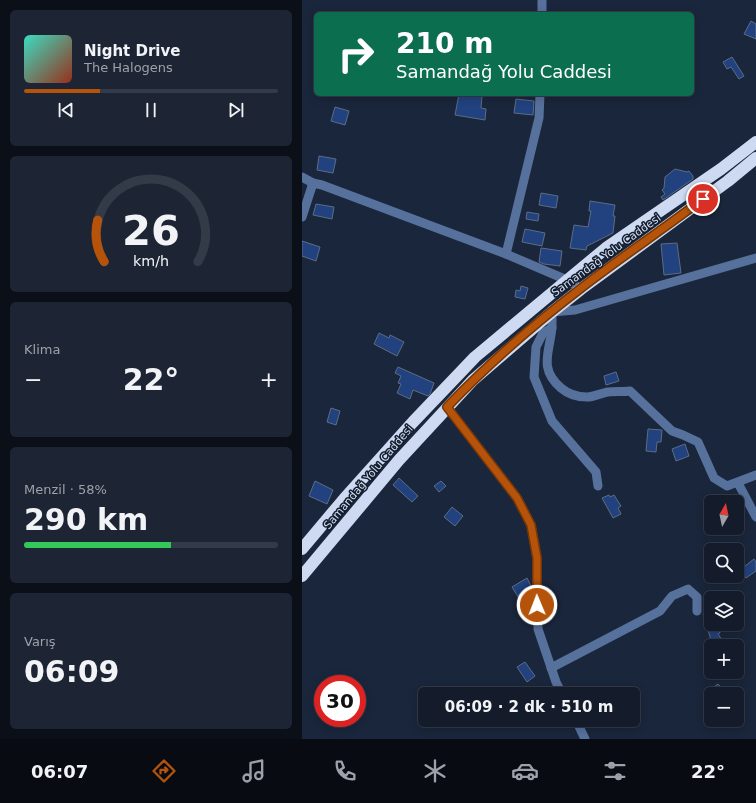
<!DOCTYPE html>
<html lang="tr">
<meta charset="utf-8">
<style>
:root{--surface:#141c2c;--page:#1d2534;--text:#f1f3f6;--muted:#9da1a9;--line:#333a48;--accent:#b45309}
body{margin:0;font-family:"DejaVu Sans",sans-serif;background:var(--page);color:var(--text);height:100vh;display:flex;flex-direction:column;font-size:15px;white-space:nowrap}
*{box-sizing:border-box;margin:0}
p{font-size:13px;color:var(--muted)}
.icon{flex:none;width:22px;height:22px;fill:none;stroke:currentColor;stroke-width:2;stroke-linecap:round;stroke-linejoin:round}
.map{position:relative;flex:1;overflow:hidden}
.sheet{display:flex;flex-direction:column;gap:10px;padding:10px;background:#0b0f18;width:302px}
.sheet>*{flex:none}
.hud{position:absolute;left:12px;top:12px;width:380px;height:84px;border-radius:6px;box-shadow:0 2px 10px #0003,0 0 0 1px var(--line);background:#0b6e4f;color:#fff;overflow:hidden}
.needle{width:26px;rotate:9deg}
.tools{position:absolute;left:402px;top:495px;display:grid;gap:8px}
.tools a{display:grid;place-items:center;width:40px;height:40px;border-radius:6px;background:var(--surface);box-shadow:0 2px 10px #0003,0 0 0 1px var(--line);font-size:20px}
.speed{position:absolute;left:12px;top:675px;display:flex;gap:8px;font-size:20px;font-weight:700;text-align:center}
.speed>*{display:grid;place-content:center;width:52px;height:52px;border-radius:50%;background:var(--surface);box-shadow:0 2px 10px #0003,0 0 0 1px var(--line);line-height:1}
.speed .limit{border:6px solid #d22;background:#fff;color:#111}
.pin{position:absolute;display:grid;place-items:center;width:34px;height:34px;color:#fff;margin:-17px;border:2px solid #fff;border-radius:50%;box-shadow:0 1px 4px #0007}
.me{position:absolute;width:44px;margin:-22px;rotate:359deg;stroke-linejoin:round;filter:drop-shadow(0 0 3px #0008)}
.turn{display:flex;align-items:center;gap:14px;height:84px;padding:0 16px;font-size:18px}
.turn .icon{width:52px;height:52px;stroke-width:2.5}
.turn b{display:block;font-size:28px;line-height:34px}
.big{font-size:30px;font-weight:800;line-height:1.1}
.sheet .tile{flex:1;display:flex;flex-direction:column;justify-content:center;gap:6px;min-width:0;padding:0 14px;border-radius:6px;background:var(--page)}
.sheet .dial{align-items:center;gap:0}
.dial svg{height:104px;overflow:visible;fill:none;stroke:var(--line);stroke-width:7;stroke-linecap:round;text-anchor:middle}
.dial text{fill:var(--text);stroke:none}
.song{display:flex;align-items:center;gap:12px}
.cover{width:48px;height:48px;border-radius:6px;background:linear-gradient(135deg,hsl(170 70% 55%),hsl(10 70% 35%))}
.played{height:4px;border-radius:2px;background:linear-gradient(90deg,var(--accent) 30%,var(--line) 30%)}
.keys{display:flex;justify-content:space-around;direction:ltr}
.heat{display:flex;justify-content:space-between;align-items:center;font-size:22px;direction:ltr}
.charge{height:6px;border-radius:3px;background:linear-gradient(90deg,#34c759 58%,var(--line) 0)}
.trip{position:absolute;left:116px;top:687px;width:222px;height:40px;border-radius:6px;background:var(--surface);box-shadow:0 2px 10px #0003,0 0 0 1px var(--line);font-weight:800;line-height:40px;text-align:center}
.menu{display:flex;height:64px;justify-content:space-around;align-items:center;background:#080b12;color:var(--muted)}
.menu .icon{width:28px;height:28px}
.menu .selected{color:var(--accent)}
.menu b{font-size:18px;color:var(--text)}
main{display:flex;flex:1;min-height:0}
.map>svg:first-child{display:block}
.building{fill:#21427e;stroke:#5d6c84}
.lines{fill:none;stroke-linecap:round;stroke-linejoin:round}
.minor{stroke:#57719d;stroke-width:9}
.highway{stroke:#cddaf1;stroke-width:12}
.route-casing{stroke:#753606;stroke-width:10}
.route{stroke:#b45309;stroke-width:7}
.labels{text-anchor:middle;stroke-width:3;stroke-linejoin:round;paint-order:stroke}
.street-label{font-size:11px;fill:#d6deed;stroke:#111d31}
</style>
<main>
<section class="sheet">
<div class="tile">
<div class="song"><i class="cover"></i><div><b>Night Drive</b><p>The Halogens</p></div></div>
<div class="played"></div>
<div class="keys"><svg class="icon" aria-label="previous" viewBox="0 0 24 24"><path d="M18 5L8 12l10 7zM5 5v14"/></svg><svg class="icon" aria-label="pause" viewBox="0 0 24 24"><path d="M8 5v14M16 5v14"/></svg><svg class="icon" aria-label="next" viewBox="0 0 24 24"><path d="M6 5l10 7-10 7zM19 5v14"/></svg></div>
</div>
<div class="tile dial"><svg viewBox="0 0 100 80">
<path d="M14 69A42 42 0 1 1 86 69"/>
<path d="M14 69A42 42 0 0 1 9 37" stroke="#b45309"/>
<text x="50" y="56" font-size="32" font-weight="700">26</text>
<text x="50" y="72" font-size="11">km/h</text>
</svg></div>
<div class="tile"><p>Klima</p>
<div class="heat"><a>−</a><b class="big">22°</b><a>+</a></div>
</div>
<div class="tile"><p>Menzil · 58%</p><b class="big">290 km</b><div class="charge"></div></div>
<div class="tile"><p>Varış</p><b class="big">06:09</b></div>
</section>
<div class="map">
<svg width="454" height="739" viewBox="0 0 454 739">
<rect width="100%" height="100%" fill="#1a263b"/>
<g class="building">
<polygon points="449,21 454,24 454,39 442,34"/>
<polygon points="430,57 442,76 437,79 429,67 425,69 421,62"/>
<polygon points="157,94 180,96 179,108 184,109 183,120 153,115"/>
<polygon points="214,99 232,101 231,115 212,113"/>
<polygon points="33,107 47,111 43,125 29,121"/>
<polygon points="17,156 34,159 31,173 15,170"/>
<polygon points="373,169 385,172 387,171 391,176 391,179 361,200 359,197 363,194 360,190 362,188 363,177"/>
<polygon points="239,193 256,196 254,208 237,205"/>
<polygon points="288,201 313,205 311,216 313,216 311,233 285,246 284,250 268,248 272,225 286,227 289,211 287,211"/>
<polygon points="14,204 32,207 30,219 11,215"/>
<polygon points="225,212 237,214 236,221 224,219"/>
<polygon points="223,229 243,233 240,246 220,242"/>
<polygon points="0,241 18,247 14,261 0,256"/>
<polygon points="375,243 379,273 362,275 359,244"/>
<polygon points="239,248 260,251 258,266 242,264 237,262"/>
<polygon points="219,286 226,288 223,299 213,297 214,290 218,291"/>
<polygon points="77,333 87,338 88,335 102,342 95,356 72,344"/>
<polygon points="96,367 132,383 128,394 126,396 111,390 108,399 95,393 99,384 96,383 99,376 93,373"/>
<polygon points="314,372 317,381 304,385 302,376"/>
<polygon points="29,408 38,411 34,425 25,422"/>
<polygon points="346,429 360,430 359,442 355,442 354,452 344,451"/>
<polygon points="383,444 387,456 374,461 370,449"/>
<polygon points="97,478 116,496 110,502 91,485"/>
<polygon points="13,481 31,490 25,504 7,496"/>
<polygon points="139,481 144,486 137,492 132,486"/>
<polygon points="307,495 308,497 312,495 319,506 316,508 319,514 311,518 300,498"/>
<polygon points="150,507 161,516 153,526 142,517"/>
<polygon points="452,559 454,562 454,571 444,578 438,570"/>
<polygon points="225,578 229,586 229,593 218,600 210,587"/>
<polygon points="409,611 409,624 415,624 418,633 416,634 420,640 410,646 406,641 409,640 401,614"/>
<polygon points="223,662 233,676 225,682 215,667"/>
<polygon points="416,684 424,694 413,694 409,689"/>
</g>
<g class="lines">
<g class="minor">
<polyline points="240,14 240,0"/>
<polyline points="0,177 11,183 20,185 204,254 265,280 279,289"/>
<polyline points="0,217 11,183"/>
<polyline points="204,254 237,118 238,94"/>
<path d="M454,258l-181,52 -23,2c0,5 0,10 0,15 -2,25 -14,41 9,61 7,6 16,9 26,9 7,0 14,-4 21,-5 7,-1 15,0 22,-1l42,40 11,4 15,7 16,36 13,8 29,-11"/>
<polyline points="250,328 241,333 234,347 232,377 250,421 294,472 296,486"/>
<polyline points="145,407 215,498 229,525 235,558 236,629 254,682 260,694"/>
<polyline points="436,483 454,517"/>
<polyline points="249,668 358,611 370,596 386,589 395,597 395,611"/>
<polyline points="274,720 283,739"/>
</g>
<g class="highway">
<polyline points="0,549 42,499 111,422 173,357 304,248 419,169 454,142"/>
<polyline points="0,576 97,460 171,380 250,312 279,289 426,181 454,158"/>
</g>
</g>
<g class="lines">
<defs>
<path id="route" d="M235,605v-47l-6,-33 -14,-27 -70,-91c41,-43 86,-82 133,-118 40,-31 82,-59 123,-90"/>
</defs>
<use href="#route" class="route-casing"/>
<use href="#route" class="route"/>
</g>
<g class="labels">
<g class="street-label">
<text transform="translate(304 255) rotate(-36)" y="4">Samandağ Yolu Caddesi</text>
<text transform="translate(66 477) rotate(-50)" y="4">Samandağ Yolu Caddesi</text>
</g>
</g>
</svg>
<div class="tools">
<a><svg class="needle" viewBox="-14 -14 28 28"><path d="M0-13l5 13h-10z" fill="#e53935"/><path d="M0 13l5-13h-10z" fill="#9da1a9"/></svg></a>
<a><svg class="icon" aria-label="search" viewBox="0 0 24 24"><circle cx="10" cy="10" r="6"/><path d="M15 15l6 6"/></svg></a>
<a><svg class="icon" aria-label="layers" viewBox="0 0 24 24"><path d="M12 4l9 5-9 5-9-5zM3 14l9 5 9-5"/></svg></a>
<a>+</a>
<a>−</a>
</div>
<div class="speed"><div class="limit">30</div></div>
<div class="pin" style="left:401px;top:199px;background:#d93025"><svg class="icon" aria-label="arrive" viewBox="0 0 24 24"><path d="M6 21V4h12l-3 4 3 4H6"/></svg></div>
<svg class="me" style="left:235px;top:605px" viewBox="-20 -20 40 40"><circle r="17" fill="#b45309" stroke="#fff" stroke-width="3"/><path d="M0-11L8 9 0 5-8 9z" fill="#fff"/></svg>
<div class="trip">06:09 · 2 dk · 510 m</div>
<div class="hud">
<div class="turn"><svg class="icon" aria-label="right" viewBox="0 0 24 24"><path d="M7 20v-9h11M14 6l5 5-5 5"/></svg><div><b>210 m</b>Samandağ Yolu Caddesi</div></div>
</div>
</div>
</main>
<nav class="menu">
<b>06:07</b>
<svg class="icon selected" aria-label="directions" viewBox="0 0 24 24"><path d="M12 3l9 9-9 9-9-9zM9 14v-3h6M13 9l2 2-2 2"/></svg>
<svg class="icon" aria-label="music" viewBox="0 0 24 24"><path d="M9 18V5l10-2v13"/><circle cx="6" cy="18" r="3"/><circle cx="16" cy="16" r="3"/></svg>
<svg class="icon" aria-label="phone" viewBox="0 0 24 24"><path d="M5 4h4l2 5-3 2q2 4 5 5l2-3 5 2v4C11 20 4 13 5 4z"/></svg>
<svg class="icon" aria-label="climate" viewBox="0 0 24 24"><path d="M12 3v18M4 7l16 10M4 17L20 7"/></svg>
<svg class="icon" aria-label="car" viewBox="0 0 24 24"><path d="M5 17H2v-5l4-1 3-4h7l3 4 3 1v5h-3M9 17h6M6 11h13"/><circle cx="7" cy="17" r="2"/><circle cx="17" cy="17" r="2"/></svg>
<svg class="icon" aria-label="filters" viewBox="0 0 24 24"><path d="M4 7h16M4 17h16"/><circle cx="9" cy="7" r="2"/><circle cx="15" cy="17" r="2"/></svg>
<b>22°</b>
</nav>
